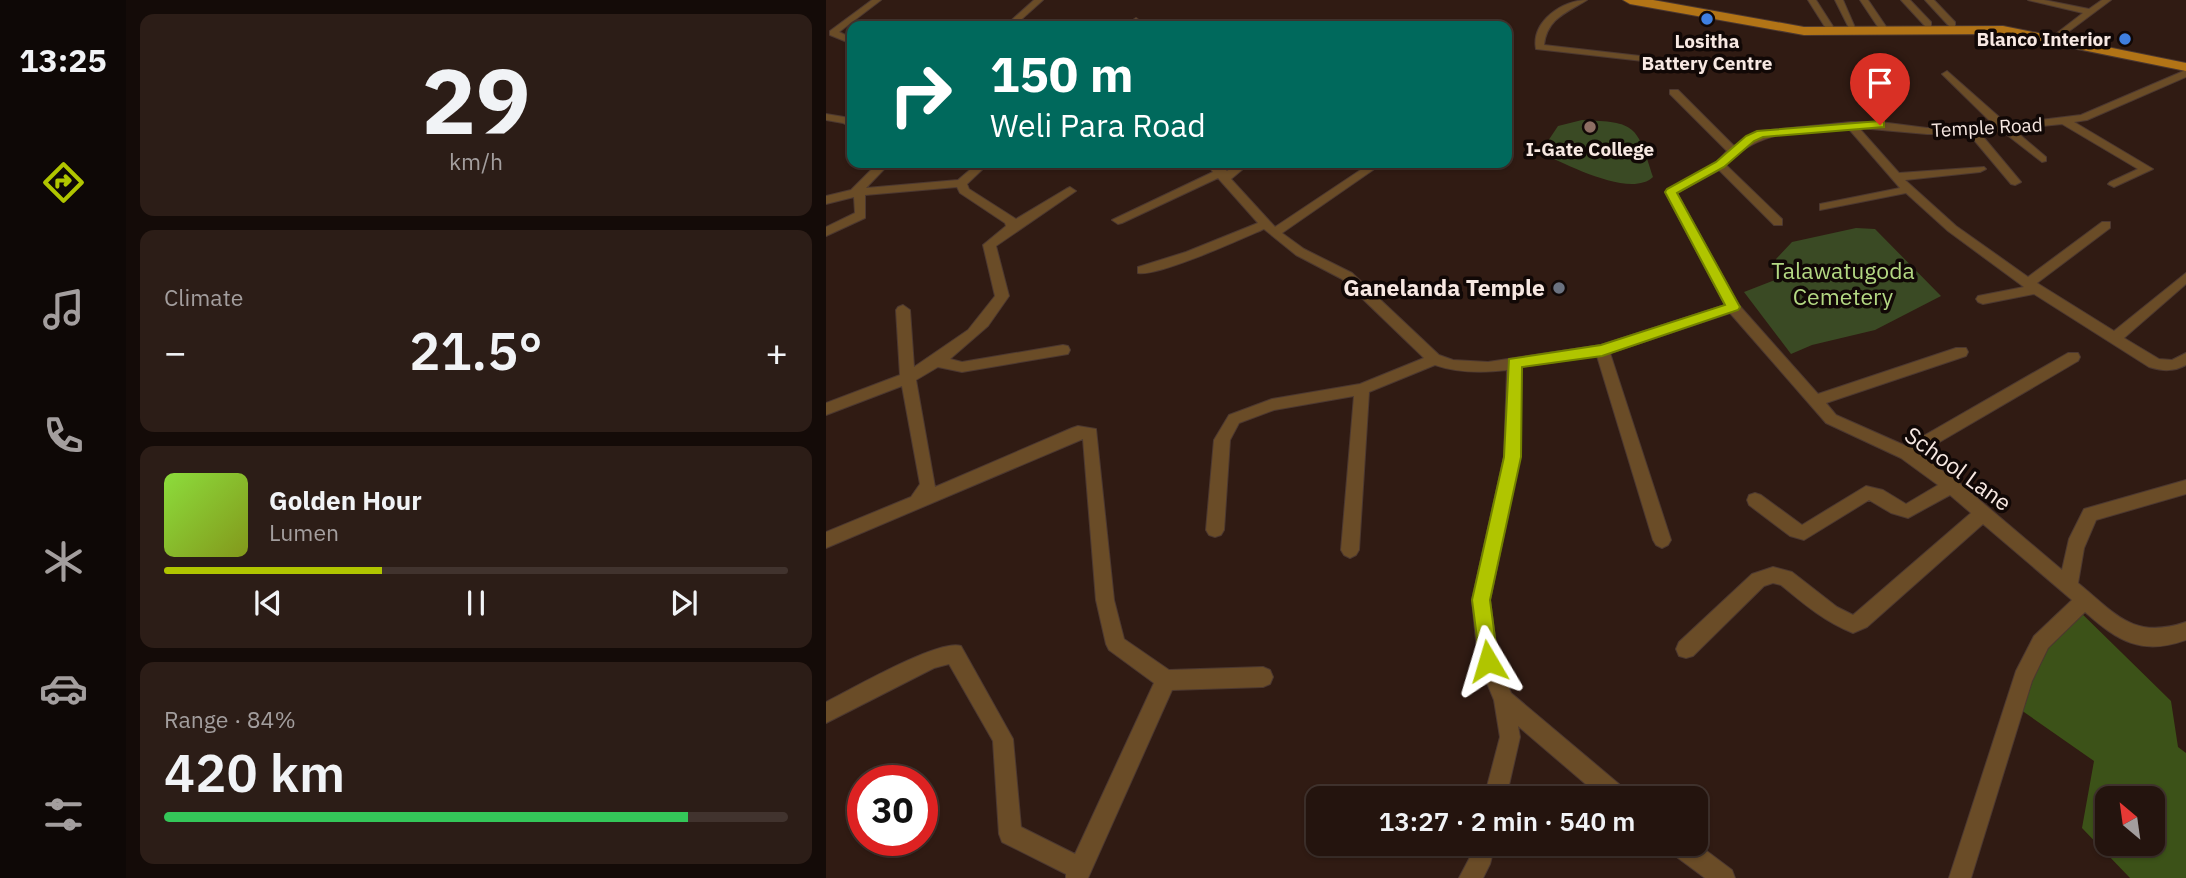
<!DOCTYPE html>
<meta charset="utf-8">
<style>
:root{--surface:#24140e;--page:#2c1d17;--text:#f1f3f6;--muted:#a39e9e;--line:#41332e;--accent:#b0c500}
body{margin:0;font-family:"IBM Plex Sans",sans-serif;background:var(--page);color:var(--text);height:100vh;display:flex;flex-direction:column;font-size:26px;white-space:nowrap}
*{box-sizing:border-box;margin:0}
p{font-size:23px;color:var(--muted)}
.icon{flex:none;width:38px;height:38px;fill:none;stroke:currentColor;stroke-width:2;stroke-linecap:round;stroke-linejoin:round}
.map{position:relative;flex:1;overflow:hidden}
.details{display:flex;flex-direction:column;gap:14px;padding:14px;background:#140b08;width:700px}
.details>*{flex:none}
.banner{position:absolute;left:21px;top:21px;width:665px;height:147px;border-radius:14px;box-shadow:0 2px 5px #0004,0 0 0 2px var(--line);background:#00695c;color:#fff;overflow:hidden}
.needle{width:46px;rotate:331deg}
.controls{position:absolute;left:1269px;top:786px;display:grid;gap:14px}
.controls a{display:grid;place-items:center;width:70px;height:70px;border-radius:14px;background:var(--surface);box-shadow:0 2px 5px #0004,0 0 0 2px var(--line);font-size:35px}
.speed{position:absolute;left:21px;top:765px;display:flex;gap:14px;font-size:35px;font-weight:700;text-align:center}
.speed>*{display:grid;place-content:center;width:91px;height:91px;border-radius:50%;background:var(--surface);box-shadow:0 2px 5px #0004,0 0 0 2px var(--line);line-height:1}
.speed .limit{border:10px solid #d22;background:#fff;color:#111}
.pin{position:absolute;display:grid;place-items:center;width:60px;height:60px;color:#fff;margin:-72px -30px;border-radius:50% 50% 50% 0;rotate:-45deg;box-shadow:0 0 7px #0007}
.pin .icon{rotate:45deg}
.me{position:absolute;width:77px;margin:-38px;rotate:353deg;stroke-linejoin:round;filter:drop-shadow(0 0 5px #0008)}
.turn{display:flex;align-items:center;gap:24px;height:147px;padding:0 28px;font-size:32px}
.turn .icon{width:91px;height:91px;stroke-width:2.5}
.turn b{display:block;font-size:49px;line-height:60px}
.big{font-size:52px;font-weight:600;line-height:1.1}
.details .tile{flex:1;display:flex;flex-direction:column;justify-content:center;gap:10px;min-width:0;padding:0 24px;border-radius:14px;background:var(--page)}
.details .dial{align-items:center;gap:0}
.dial b{font-size:91px;line-height:1}
.song{display:flex;align-items:center;gap:21px}
.cover{width:84px;height:84px;border-radius:10px;background:linear-gradient(135deg,hsl(90 70% 55%),hsl(70 70% 35%))}
.played{height:7px;border-radius:4px;background:linear-gradient(90deg,var(--accent) 35%,var(--line) 35%)}
.keys{display:flex;justify-content:space-around;direction:ltr}
.heat{display:flex;justify-content:space-between;align-items:center;font-size:38px;direction:ltr}
.charge{height:10px;border-radius:5px;background:linear-gradient(90deg,#34c759 84%,var(--line) 0)}
.trip{position:absolute;left:480px;top:786px;width:402px;height:70px;border-radius:14px;background:var(--surface);box-shadow:0 2px 5px #0004,0 0 0 2px var(--line);font-weight:600;line-height:70px;text-align:center}
main{display:flex;flex:1;min-height:0}
.menu{display:flex;flex-direction:column;width:126px;justify-content:space-around;align-items:center;background:#0e0806;color:var(--muted)}
.menu .icon{width:49px;height:49px}
.menu .selected{color:var(--accent)}
.menu b{font-size:32px;color:var(--text)}
.map>svg:first-child{display:block}
.green{fill:#3a4a24}
.forest{fill:#3c5218;fill-rule:evenodd}
.lines{fill:none;stroke-linecap:round;stroke-linejoin:round}
.minor-casing{stroke:#4c3830;stroke-width:2}
.primary-casing{stroke:#4c3830;stroke-width:2}
.minor{fill:#6a4c27;fill-rule:evenodd}
.primary{fill:#b27416;fill-rule:evenodd}
.route{fill:#b0c500;stroke:#728000;stroke-width:2}
.shop-dot{fill:#3f7fe0;stroke:#110806;stroke-width:2.5}
.education-dot{fill:#8d6e63;stroke:#110806;stroke-width:2.5}
.worship-dot{fill:#6b7280;stroke:#110806;stroke-width:2.5}
.labels{text-anchor:middle;stroke-width:7;stroke-linejoin:round;paint-order:stroke}
.far-poi-label{font-size:19px;font-weight:bold;fill:#f7e8e2;stroke:#110806}
.far-street-label{font-size:19px;fill:#f7e8e2;stroke:#110806}
.park-label{font-size:23px;fill:#b3d883;stroke:#110806}
.poi-label{font-size:23px;font-weight:bold;fill:#f7e8e2;stroke:#110806;text-anchor:end}
.street-label{font-size:23px;fill:#f7e8e2;stroke:#110806}
</style>
<main>
<nav class="menu">
<b>13:25</b>
<svg class="icon selected" aria-label="directions" viewBox="0 0 24 24"><path d="M12 3l9 9-9 9-9-9zM9 14v-3h6M13 9l2 2-2 2"/></svg>
<svg class="icon" aria-label="music" viewBox="0 0 24 24"><path d="M9 18V5l10-2v13"/><circle cx="6" cy="18" r="3"/><circle cx="16" cy="16" r="3"/></svg>
<svg class="icon" aria-label="phone" viewBox="0 0 24 24"><path d="M5 4h4l2 5-3 2q2 4 5 5l2-3 5 2v4C11 20 4 13 5 4z"/></svg>
<svg class="icon" aria-label="climate" viewBox="0 0 24 24"><path d="M12 3v18M4 7l16 10M4 17L20 7"/></svg>
<svg class="icon" aria-label="car" viewBox="0 0 24 24"><path d="M5 17H2v-5l4-1 3-4h7l3 4 3 1v5h-3M9 17h6M6 11h13"/><circle cx="7" cy="17" r="2"/><circle cx="17" cy="17" r="2"/></svg>
<svg class="icon" aria-label="filters" viewBox="0 0 24 24"><path d="M4 7h16M4 17h16"/><circle cx="9" cy="7" r="2"/><circle cx="15" cy="17" r="2"/></svg>
</nav>
<section class="details">
<div class="tile dial"><b>29</b><p>km/h</p></div>
<div class="tile"><p>Climate</p>
<div class="heat"><a>−</a><b class="big">21.5°</b><a>+</a></div>
</div>
<div class="tile">
<div class="song"><i class="cover"></i><div><b>Golden Hour</b><p>Lumen</p></div></div>
<div class="played"></div>
<div class="keys"><svg class="icon" aria-label="previous" viewBox="0 0 24 24"><path d="M18 5L8 12l10 7zM5 5v14"/></svg><svg class="icon" aria-label="pause" viewBox="0 0 24 24"><path d="M8 5v14M16 5v14"/></svg><svg class="icon" aria-label="next" viewBox="0 0 24 24"><path d="M6 5l10 7-10 7zM19 5v14"/></svg></div>
</div>
<div class="tile"><p>Range · 84%</p><b class="big">420 km</b><div class="charge"></div></div>
</section>
<div class="map">
<svg width="1360" height="878" viewBox="0 0 1360 878">
<rect width="100%" height="100%" fill="#301b13"/>
<g class="green">
<path d="M756,120c54,2 55,5 71,57 -23,22 -88,-14 -113,-24l18,-27z"/>
<polygon points="1030,228 1049,229 1115,296 1049,330 986,345 965,354 918,292 954,278 950,259 966,242"/>
</g>
<path class="forest" d="M1246,604l99,97 7,46 8,6v125h-56l-48,-50 12,-67 -83,-58c15,-34 25,-84 61,-99zM1281,798h45v46h-45z"/>
<g class="lines">
<defs>
<g id="minor">
<polygon points="46,0 55,0 13,32 26,38 26,44 4,35 4,31"/>
<polygon points="208,0 217,0 188,26 179,26"/>
<path d="M761,0c-19,12 -40,18 -43,45l105,12 3,1v4l-116,-13c-5,-28 27,-49 51,-49z"/>
<polygon points="982,0 990,0 1008,28 1007,30 1001,30"/>
<polygon points="1009,0 1017,0 1030,30 1024,30"/>
<polygon points="1034,0 1042,0 1061,28 1060,30 1054,30"/>
<polygon points="1075,0 1084,0 1105,22 1105,26 1099,26"/>
<polygon points="1099,0 1108,0 1129,22 1129,26 1123,26"/>
<polygon points="1202,0 1218,0 1263,9 1276,0 1285,0 1234,38 1231,37 1231,33 1257,13"/>
<polygon points="310,18 314,21 308,26 298,26"/>
<path d="M1360,70v7l-99,43 -13,2 79,47 -39,18 -6,-3 2,-2 28,-13 -76,-45 -49,5 33,28v4l-4,1 -40,-31 -22,2 41,49 -6,3 -4,-1 -42,-50h-42l-68,-6 40,45 85,-6 2,2 -6,3 -75,8 51,46 72,51 74,-55h8v6l-73,55 77,48 72,-58v11l-62,54 35,21 13,1 14,-7v12c-13,7 -23,6 -37,2l-115,-73 -51,10 -5,-2 -2,-3 2,-3 46,-9 -76,-56 -42,-38 -86,17v-6l80,-16 -52,-60c-47,5 -88,0 -122,37l56,54v6h-8l-55,-55 -42,23 61,111 80,90 138,-46h10l2,4 -2,4 -140,47 10,12 70,31 162,-93h10l2,4 -2,4 -159,93 38,27 105,89 7,-31 15,-30 102,-29v14l-90,26 -12,28 -6,35c38,31 55,57 108,39v18c-45,16 -68,1 -101,-28l-37,36 -16,33 -61,197h-22l67,-207 18,-35 38,-36 -89,-76 -116,103 -14,6c-28,-11 -49,-29 -72,-48l-8,-2 -9,3 -71,70 -7,2 -7,-2 -3,-7 3,-7 73,-68 21,-7 19,5 45,35 16,8 118,-102 -21,-18 -42,23 -17,-5 -22,-13 -65,40 -14,-4 -41,-31 -2,-5 2,-5 6,-2 6,2 41,30 64,-39 17,4 23,14 32,-19 -37,-27 -75,-35 -96,-110 -120,40 61,187 -3,5 -6,3 -6,-3 -3,-5 -56,-184 -76,11 -1,90 -30,143 8,61 13,32 115,97 3,8h-27l-84,-72 2,11 -14,61h-22l16,-61 -6,-37 -16,-39 -6,-61 32,-143 3,-87c-25,3 -49,3 -72,-5l-66,27 -10,158 -3,5 -6,3 -6,-3 -3,-5 13,-154 -80,14 -35,13 -9,17 -6,90 -3,5 -6,2 -6,-2 -3,-5 8,-90 15,-25 43,-16 88,-15 64,-26 -82,-79 -46,-24 -32,-26c-23,10 -106,48 -126,44v-6l48,-15 72,-29 -40,-45 -96,45 -4,1 -6,-4 101,-48 -7,-9h11l10,8 11,-8h12l-19,16 44,48 96,-64h12l-101,70 22,16 48,24 87,82 14,5 35,2 113,-17 124,-40 -60,-113 51,-29 11,-12 -57,-57v-4h8l56,56 27,-15 90,-9h29l47,6 67,-3 -50,-49 -2,-2 5,-3 60,53 74,-9z"/>
<polygon points="0,114 24,118 26,128 17,123 0,120"/>
<path d="M52,163h12l-24,25 92,-8 20,-17h11l-22,21 2,5 47,30 50,-30 4,-2 6,4 -80,55 13,50 -21,30 -38,33 12,3 101,-17 5,1 2,4 -2,4 -106,18 -24,-5 -22,13 19,107 137,-59 6,-2 18,3 18,171 10,39 45,31 94,-3 7,3 3,7 -3,7 -7,3 -91,3 -84,188h-22v-4l-64,-32 -3,-8 -6,-93 -44,-77 -15,4 -108,55v-21c24,-12 114,-64 135,-56l52,93 8,88 54,27 79,-171 -45,-33 -3,-6 -10,-44 -13,-161 -257,109v-16l85,-35 9,-13 -18,-98 -76,29v-12l74,-28 -4,-65 2,-3 5,-2 7,5 4,57 54,-37 27,-34 -12,-51 23,-19 -1,-3 -45,-30 -3,-6 -92,8v23l-39,18v-9l29,-14 -1,-16 -28,7v-8l25,-6z"/>
<polygon points="870,843 906,870 909,878 879,878 844,852 841,844"/>
<polygon points="647,844 669,844 664,864 657,878 633,878 643,859"/>
</g>
<polygon id="primary" points="797,0 827,0 978,27 1177,26 1360,63 1360,71 1177,34 978,35 804,4"/>
</defs>
<use href="#minor" class="minor-casing"/>
<use href="#primary" class="primary-casing"/>
<use href="#minor" class="minor"/>
<use href="#primary" class="primary"/>
</g>
<polygon class="route" points="1054,121 1058,122 1058,127 937,137 928,141 898,167 851,193 914,307 912,310 776,356 696,367 695,457 664,600 672,661 669,668 662,670 655,668 646,600 678,457 683,359 775,345 899,305 839,192 841,189 890,162 920,136 931,131"/>
<g class="shop-dot">
<circle cx="881" cy="19" r="7"/>
<circle cx="1299" cy="39" r="7"/>
</g>
<circle class="education-dot" cx="764" cy="127" r="7"/>
<circle class="worship-dot" cx="733" cy="288" r="7"/>
<g class="labels">
<g class="far-poi-label">
<text x="1285" y="46" text-anchor="end">Blanco Interior</text>
<text x="881" y="48">Lositha<tspan x="881" dy="22">Battery Centre</tspan></text>
<text x="764" y="156">I-Gate College</text>
</g>
<g class="far-street-label">
<text transform="translate(1161 127) rotate(-3)" y="7">Temple Road</text>
</g>
<g class="park-label">
<text x="1017" y="279">Talawatugoda<tspan x="1017" dy="26">Cemetery</tspan></text>
</g>
<g class="poi-label">
<text x="719" y="296">Ganelanda Temple</text>
</g>
<g class="street-label">
<text transform="translate(1132 469) rotate(36)" y="8">School Lane</text>
</g>
</g>
</svg>
<div class="controls">
<a><svg class="needle" viewBox="-14 -14 28 28"><path d="M0-13l5 13h-10z" fill="#e53935"/><path d="M0 13l5-13h-10z" fill="#a39e9e"/></svg></a>
</div>
<div class="speed"><div class="limit">30</div></div>
<div class="pin" style="left:1054px;top:125px;background:#d93025"><svg class="icon" aria-label="arrive" viewBox="0 0 24 24"><path d="M6 21V4h12l-3 4 3 4H6"/></svg></div>
<svg class="me" style="left:662px;top:661px" viewBox="-20 -20 40 40"><path d="M0-17L14 15 0 8-14 15z" fill="#b0c500" stroke="#fff" stroke-width="4"/></svg>
<div class="trip">13:27 · 2 min · 540 m</div>
<div class="banner">
<div class="turn"><svg class="icon" aria-label="right" viewBox="0 0 24 24"><path d="M7 20v-9h11M14 6l5 5-5 5"/></svg><div><b>150 m</b>Weli Para Road</div></div>
</div>
</div>
</main>
